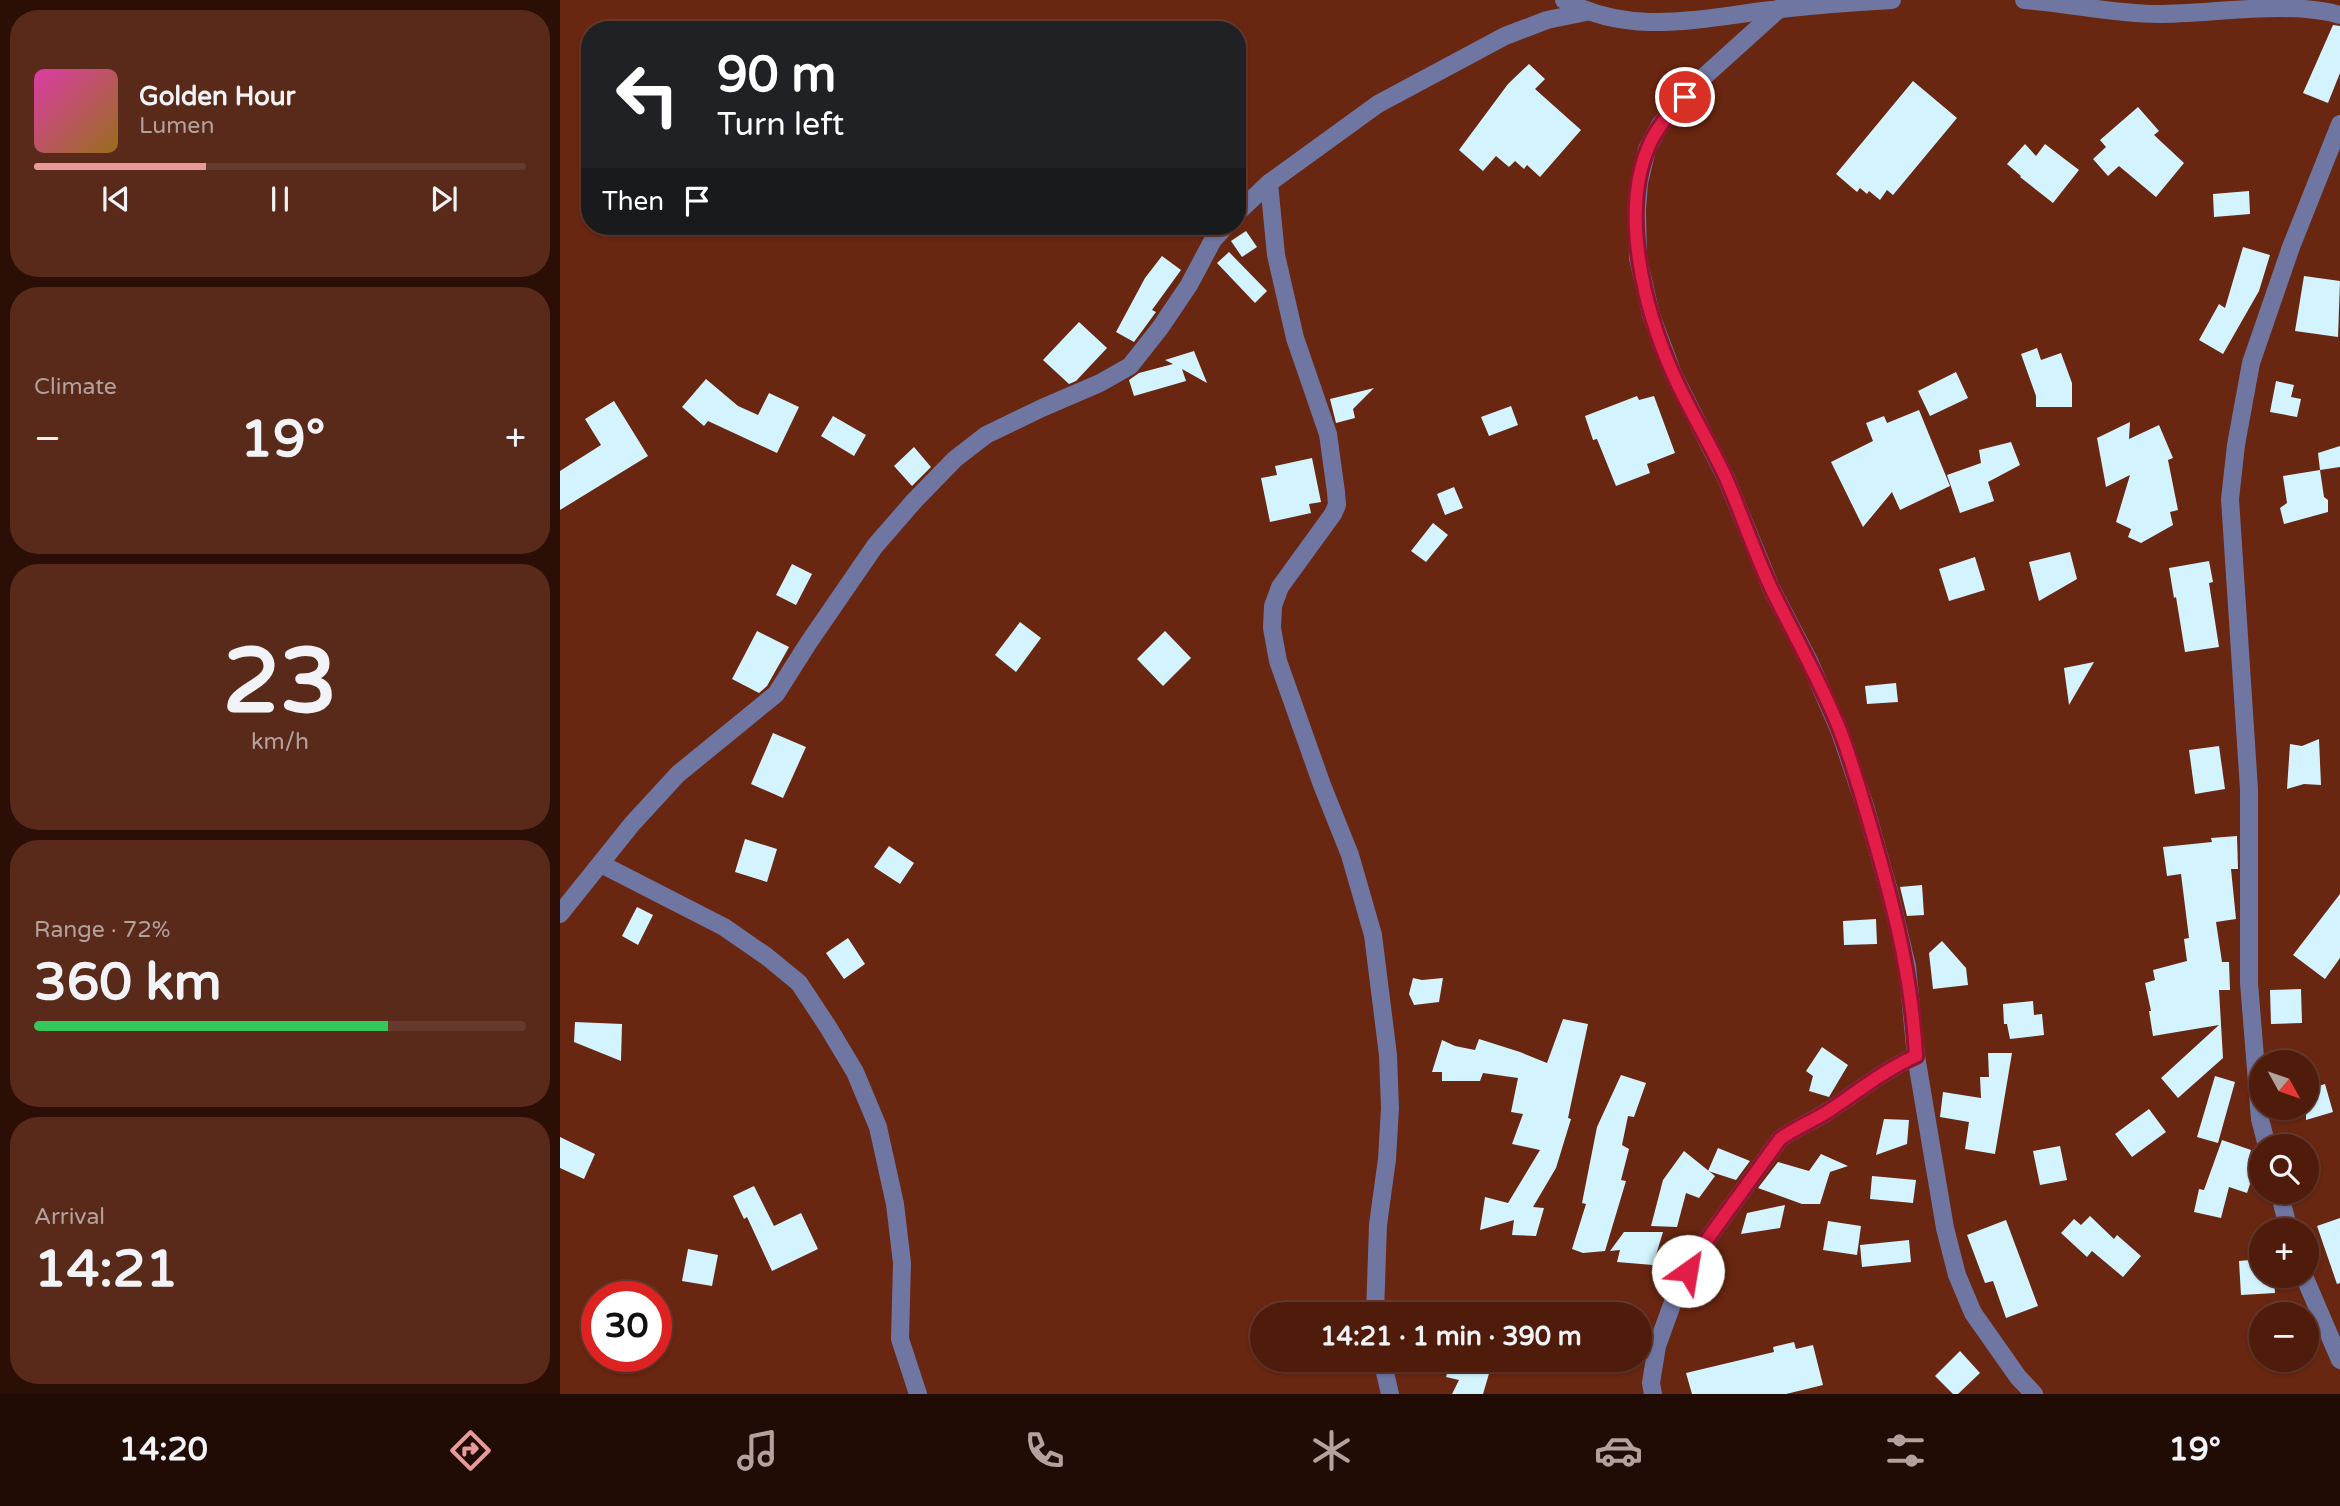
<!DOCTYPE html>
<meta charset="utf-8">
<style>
:root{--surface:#4f1c0c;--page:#59291a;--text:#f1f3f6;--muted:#b3a19d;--line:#663a2d;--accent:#e69b98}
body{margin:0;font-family:"Varela Round",sans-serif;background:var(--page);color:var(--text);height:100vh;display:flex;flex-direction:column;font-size:26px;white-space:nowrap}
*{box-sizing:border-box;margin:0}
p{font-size:23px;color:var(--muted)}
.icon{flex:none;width:38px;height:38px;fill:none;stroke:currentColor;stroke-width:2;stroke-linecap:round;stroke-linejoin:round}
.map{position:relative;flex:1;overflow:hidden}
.drawer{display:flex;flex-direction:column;gap:10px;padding:10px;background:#2b0f07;width:560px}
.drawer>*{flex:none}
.hud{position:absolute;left:21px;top:21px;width:665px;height:214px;border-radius:28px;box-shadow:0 2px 5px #0004,0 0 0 2px var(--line);background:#202124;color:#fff;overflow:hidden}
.needle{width:46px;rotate:130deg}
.buttons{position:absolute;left:1689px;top:1050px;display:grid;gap:14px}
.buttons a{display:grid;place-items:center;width:70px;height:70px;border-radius:50%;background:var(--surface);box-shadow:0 2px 5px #0004,0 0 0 2px var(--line);font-size:35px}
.speed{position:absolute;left:21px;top:1281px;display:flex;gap:14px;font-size:35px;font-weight:700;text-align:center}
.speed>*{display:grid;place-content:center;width:91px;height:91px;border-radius:50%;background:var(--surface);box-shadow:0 2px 5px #0004,0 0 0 2px var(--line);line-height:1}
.speed .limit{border:10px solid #d22;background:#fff;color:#111}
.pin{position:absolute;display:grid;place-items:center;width:60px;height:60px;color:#fff;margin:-30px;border:4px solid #fff;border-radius:50%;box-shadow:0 2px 7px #0007}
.me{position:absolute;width:77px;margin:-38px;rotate:32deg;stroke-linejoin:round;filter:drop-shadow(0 0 5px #0008)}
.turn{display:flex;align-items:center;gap:24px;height:147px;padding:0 21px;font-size:32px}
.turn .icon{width:91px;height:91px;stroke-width:2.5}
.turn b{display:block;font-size:49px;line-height:60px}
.then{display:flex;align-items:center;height:66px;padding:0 21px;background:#0003;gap:14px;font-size:26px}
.big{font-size:52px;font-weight:700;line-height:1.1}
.drawer .widget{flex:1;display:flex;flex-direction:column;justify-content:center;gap:10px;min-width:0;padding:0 24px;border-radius:28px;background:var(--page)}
.drawer .dial{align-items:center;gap:0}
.dial b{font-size:91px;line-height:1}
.song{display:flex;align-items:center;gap:21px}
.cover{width:84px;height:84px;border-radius:10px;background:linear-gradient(135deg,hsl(320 70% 55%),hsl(40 70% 35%))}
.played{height:7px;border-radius:4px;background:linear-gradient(90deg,var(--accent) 35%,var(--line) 35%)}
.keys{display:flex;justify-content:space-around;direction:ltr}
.heat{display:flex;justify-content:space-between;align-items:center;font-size:38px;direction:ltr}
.charge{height:10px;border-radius:5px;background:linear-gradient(90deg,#34c759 72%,var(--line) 0)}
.trip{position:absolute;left:690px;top:1302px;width:402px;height:70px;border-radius:35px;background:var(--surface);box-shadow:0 2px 5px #0004,0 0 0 2px var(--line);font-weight:700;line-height:70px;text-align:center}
.menu{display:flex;height:112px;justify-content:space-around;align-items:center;background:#200b05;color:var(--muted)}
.menu .icon{width:49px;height:49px}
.menu .selected{color:var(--accent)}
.menu b{font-size:32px;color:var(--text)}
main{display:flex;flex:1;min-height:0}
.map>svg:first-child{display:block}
.building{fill:#d3f4ff}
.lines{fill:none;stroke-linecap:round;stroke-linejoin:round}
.minor{stroke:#6f76a2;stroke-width:18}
.route-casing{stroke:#92132f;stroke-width:18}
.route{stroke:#e11d48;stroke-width:12}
</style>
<main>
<section class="drawer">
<div class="widget">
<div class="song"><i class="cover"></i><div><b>Golden Hour</b><p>Lumen</p></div></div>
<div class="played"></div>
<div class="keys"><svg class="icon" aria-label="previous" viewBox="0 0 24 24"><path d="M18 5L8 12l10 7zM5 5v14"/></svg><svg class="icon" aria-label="pause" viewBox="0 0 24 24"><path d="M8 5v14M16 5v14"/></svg><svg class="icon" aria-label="next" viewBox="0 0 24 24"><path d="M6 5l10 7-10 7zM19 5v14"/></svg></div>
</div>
<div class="widget"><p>Climate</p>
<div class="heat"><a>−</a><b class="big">19°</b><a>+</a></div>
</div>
<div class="widget dial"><b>23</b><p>km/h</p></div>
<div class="widget"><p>Range · 72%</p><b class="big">360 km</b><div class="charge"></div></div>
<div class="widget"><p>Arrival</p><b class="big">14:21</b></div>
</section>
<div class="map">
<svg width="1780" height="1394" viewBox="0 0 1780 1394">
<rect width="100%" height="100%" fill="#692610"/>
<g class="building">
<polygon points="1773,25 1780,26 1780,73 1768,103 1743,93"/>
<polygon points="969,64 985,79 975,89 1021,130 980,177 967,165 964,169 955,161 949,167 936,156 923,171 899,150 948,84"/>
<polygon points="1353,81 1397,118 1333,195 1327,190 1320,200 1309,191 1307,194 1300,188 1297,192 1276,174"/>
<polygon points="1578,107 1599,131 1594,135 1624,163 1596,197 1559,166 1548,176 1533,159 1546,147 1540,140"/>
<polygon points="1465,144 1476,156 1485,144 1519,170 1493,203 1460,177 1461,176 1447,164"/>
<polygon points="1689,191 1690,214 1654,217 1653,194"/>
<polygon points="686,231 697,247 682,257 671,241"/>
<polygon points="1683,247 1710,255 1699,291 1663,354 1639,340 1659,304 1665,308"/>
<polygon points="669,252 707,291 695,303 657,263"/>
<polygon points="602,256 621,270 592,310 596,312 574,342 556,332 585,278"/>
<polygon points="1744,276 1780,281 1778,337 1735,331"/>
<polygon points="519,322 547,348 516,381 509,384 483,360"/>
<polygon points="1477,348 1481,360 1501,353 1512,383 1512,407 1476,407 1476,396 1461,354"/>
<polygon points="634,351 647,383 622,369 626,381 574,396 569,380 579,373 613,364 605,360"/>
<polygon points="1396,372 1408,398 1370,416 1358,391"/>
<polygon points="146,379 178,406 198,415 209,393 239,407 217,453 148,421 144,426 122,407"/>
<polygon points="1716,381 1734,385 1731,397 1741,399 1737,417 1710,412"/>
<polygon points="814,388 793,409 795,418 776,423 770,399"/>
<polygon points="1077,396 1079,400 1094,396 1115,453 1087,464 1090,473 1056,486 1037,439 1033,440 1025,416"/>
<polygon points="54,401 88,456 0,510 0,471 41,445 25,419"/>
<polygon points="951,406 958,425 929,436 921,417"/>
<polygon points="1359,410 1390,486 1340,510 1332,492 1303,527 1271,462 1313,441 1306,423 1324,416 1327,423"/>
<polygon points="273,416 306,435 294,456 261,436"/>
<polygon points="1570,422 1569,439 1599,425 1613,458 1608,460 1618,510 1610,512 1613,525 1581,543 1568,537 1571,529 1556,522 1570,475 1546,487 1537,438"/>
<polygon points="1451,442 1460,465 1428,482 1434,501 1400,513 1387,475 1421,463 1419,450"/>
<polygon points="1780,446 1780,467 1760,470 1758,453"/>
<polygon points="354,447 371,467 352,486 334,466"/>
<polygon points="752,458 761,502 749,504 751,513 710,522 701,478 717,475 715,466"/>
<polygon points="1760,470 1764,497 1768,500 1768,512 1724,524 1720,508 1727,503 1723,476"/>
<polygon points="894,487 903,508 885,515 877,494"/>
<polygon points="873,523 888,535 866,562 851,551"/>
<polygon points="1510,552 1517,579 1479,601 1469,562"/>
<polygon points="1415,557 1425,590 1389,601 1379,569"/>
<polygon points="1649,561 1653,582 1649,583 1659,647 1625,652 1616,597 1614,598 1609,568"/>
<polygon points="232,564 252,574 236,605 216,595"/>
<polygon points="460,622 481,638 456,672 435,655"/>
<polygon points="197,631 229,647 207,686 199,693 172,679"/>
<polygon points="605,631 631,658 603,686 577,659"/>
<polygon points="1534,662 1509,705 1504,668"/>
<polygon points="1336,683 1338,702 1307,704 1305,686"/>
<polygon points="213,733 246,747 223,798 191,784"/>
<polygon points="1759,739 1761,785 1744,784 1727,789 1730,744 1742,746"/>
<polygon points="1659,746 1665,789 1635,794 1629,750"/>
<polygon points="1677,836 1678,869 1671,869 1676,919 1656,922 1662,962 1669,962 1670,990 1659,990 1663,1058 1618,1098 1601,1078 1659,1025 1593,1036 1589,1011 1591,1011 1585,983 1595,980 1593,970 1627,961 1624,939 1629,938 1621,874 1607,876 1603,847 1652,842 1651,838"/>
<polygon points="185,839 217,849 207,882 175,872"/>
<polygon points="329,846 354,863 340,884 314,867"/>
<polygon points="1362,885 1364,915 1347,916 1340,887"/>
<polygon points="1780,894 1780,958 1765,979 1733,955"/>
<polygon points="77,907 93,915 78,945 62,936"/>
<polygon points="1316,919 1317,944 1284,945 1283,921"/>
<polygon points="288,938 305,964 284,979 266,953"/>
<polygon points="1382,941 1406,968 1408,985 1373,989 1369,953"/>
<polygon points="853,978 862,980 883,978 879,1002 854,1005 849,994"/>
<polygon points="1741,989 1742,1023 1711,1024 1710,990"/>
<polygon points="1473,1001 1474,1015 1482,1014 1484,1035 1450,1039 1447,1024 1444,1024 1443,1004"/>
<polygon points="1003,1019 1028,1024 1008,1118 1011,1119 996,1168 973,1207 984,1208 976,1236 952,1235 954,1220 920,1230 925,1197 948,1203 980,1150 952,1144 963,1114 951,1112 958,1078 923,1073 920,1081 882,1081 882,1072 872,1072 882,1040 895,1046 915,1050 919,1039 960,1052 987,1063"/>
<polygon points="15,1022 62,1024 61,1061 14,1042"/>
<polygon points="1262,1047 1288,1065 1269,1097 1249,1091 1253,1076 1246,1071"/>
<polygon points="1428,1053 1452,1053 1435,1154 1405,1149 1409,1122 1380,1117 1383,1092 1421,1098 1420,1077 1429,1077"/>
<polygon points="1061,1075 1086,1083 1074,1117 1068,1116 1062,1145 1069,1149 1061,1180 1066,1181 1045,1251 1023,1253 1012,1249 1026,1204 1022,1203 1037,1127"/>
<polygon points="1655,1076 1675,1082 1658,1143 1637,1137"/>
<polygon points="1765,1084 1773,1112 1746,1120 1746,1090"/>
<polygon points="1589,1109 1606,1132 1572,1157 1555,1134"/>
<polygon points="1324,1119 1349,1120 1347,1144 1316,1155"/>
<polygon points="0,1137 35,1154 24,1179 0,1168"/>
<polygon points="1662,1140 1691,1150 1688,1160 1697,1163 1687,1193 1669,1187 1661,1218 1634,1212 1639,1189 1644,1190"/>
<polygon points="1500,1146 1507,1180 1480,1185 1473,1151"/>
<polygon points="1158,1148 1190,1161 1176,1180 1148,1171"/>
<polygon points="1124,1151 1155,1176 1139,1198 1126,1193 1117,1227 1091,1226 1103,1180"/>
<polygon points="1261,1154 1288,1166 1270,1172 1260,1204 1242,1204 1198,1188 1218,1162 1249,1171"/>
<polygon points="1312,1176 1356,1180 1353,1203 1310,1199"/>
<polygon points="194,1186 214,1226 241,1213 258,1249 212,1271 187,1217 184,1219 173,1196"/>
<polygon points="1225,1205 1220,1228 1181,1234 1187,1213"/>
<polygon points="1530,1216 1554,1239 1557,1235 1581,1256 1563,1277 1532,1251 1527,1257 1501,1233 1514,1219 1521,1225"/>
<polygon points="1780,1218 1780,1283 1777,1284 1757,1226"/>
<polygon points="1446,1220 1478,1306 1446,1318 1433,1281 1425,1283 1407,1235"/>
<polygon points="1268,1221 1301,1226 1297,1255 1263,1250"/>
<polygon points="1064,1232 1103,1232 1093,1265 1057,1262 1060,1250 1050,1251"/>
<polygon points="1349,1240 1351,1262 1302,1267 1300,1245"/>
<polygon points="128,1249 158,1255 152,1286 122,1281"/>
<polygon points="1701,1259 1701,1276 1714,1276 1715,1293 1681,1295 1679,1261"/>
<polygon points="1234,1342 1236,1349 1253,1345 1263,1385 1226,1394 1132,1394 1126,1373 1214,1352 1213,1347"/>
<polygon points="1400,1351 1420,1373 1398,1394 1393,1394 1375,1376"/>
<polygon points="891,1360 933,1360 923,1394 892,1394 899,1380 886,1377"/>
</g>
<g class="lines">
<g class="minor">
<path d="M1004,0c69,38 141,17 216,9 37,-4 75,-7 112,-9"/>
<path d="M1464,0c45,3 88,14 134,14 53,0 132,-14 182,1"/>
<polyline points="1219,9 1137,83 1100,125 1087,149 1079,183 1077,210 1078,258 1091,315 1113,374 1166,478 1211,588 1250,663 1280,732 1305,806 1329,891 1347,966 1356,1056 1385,1228 1397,1275 1413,1313 1458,1377 1474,1394"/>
<polyline points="709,183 716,255 735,338 768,434 776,492 777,505 773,514 720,587 713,606 712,628 718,661 762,785 790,855 813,935 828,1055 830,1108 827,1159 818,1225 815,1314"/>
<polyline points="677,213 709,183 818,104 945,36 987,20 1026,12"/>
<polyline points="41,864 164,927 206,956 239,983 268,1027 295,1072 318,1127 335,1204 342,1263 340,1339 358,1394"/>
<polyline points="0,914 72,824 118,774 216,694 249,642 315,546 355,500 395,459 426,435 482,408 540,383 570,366 600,328 629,285 653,240 666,226"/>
<polyline points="1707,1146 1700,1119 1689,983 1689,789 1670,499 1676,445 1691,363 1731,247 1780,124"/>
<polyline points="1719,1192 1729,1230"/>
<polyline points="1744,1276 1780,1360"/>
<polyline points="822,1360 830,1394"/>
<path d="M1093,1394l-2,-11 6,-37 21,-58 31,-51 71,-98c15,-11 31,-17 47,-27 29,-19 57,-42 89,-56"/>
</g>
</g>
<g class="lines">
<defs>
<path id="route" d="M1125,97c-15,16 -29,31 -37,51 -28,67 -3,163 25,226 16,36 37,69 53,104 16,37 29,76 46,112 23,47 50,94 69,143 14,38 25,77 36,116 20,70 35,134 39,207 -32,14 -60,37 -89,56 -16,10 -32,16 -47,27l-71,98 -21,34"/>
</defs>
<use href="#route" class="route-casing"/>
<use href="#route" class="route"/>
</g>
</svg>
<div class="buttons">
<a><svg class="needle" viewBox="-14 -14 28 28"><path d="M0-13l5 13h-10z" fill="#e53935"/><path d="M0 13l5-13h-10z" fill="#b3a19d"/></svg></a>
<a><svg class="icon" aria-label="search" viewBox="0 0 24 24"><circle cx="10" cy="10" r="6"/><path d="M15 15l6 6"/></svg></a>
<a>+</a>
<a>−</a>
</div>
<div class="speed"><div class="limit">30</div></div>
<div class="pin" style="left:1125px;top:97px;background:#d93025"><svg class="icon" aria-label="arrive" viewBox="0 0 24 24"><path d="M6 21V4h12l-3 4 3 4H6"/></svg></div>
<svg class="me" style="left:1128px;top:1271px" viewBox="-20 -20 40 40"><circle r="19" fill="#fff"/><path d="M0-13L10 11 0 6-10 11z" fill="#e11d48"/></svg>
<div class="trip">14:21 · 1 min · 390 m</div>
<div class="hud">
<div class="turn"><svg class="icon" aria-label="left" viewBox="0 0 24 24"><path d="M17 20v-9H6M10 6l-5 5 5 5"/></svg><div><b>90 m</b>Turn left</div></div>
<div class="then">Then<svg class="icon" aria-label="arrive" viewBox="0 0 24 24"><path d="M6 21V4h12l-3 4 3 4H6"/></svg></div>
</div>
</div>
</main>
<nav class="menu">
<b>14:20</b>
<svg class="icon selected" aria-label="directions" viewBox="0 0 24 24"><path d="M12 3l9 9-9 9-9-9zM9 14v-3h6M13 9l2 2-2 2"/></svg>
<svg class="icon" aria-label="music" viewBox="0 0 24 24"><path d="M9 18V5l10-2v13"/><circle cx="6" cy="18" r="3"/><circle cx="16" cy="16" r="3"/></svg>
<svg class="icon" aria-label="phone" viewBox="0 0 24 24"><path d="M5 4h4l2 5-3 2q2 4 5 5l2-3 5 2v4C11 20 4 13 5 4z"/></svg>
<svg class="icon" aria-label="climate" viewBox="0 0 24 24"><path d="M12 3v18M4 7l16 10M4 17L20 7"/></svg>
<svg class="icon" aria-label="car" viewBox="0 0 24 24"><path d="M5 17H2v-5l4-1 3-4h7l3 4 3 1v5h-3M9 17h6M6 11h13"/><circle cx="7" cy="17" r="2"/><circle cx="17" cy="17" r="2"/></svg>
<svg class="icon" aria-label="filters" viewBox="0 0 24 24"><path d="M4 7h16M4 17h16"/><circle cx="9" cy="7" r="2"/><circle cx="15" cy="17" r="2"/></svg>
<b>19°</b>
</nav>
